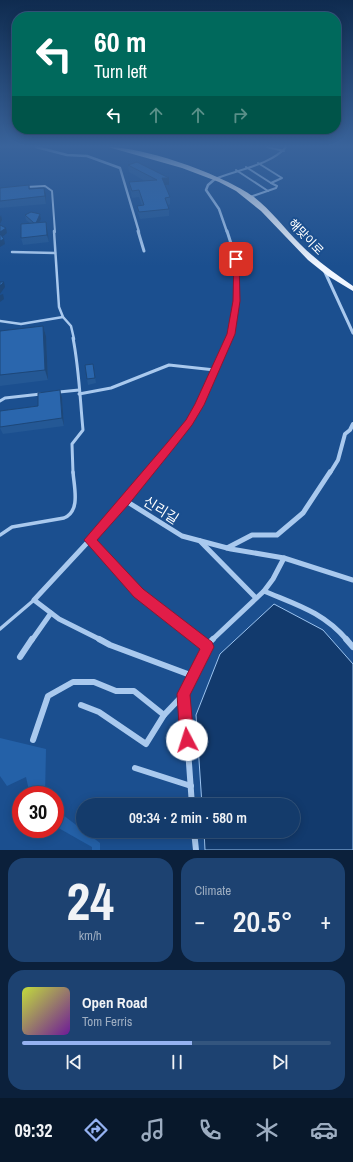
<!DOCTYPE html>
<meta charset="utf-8">
<style>
:root{--surface:#143b6b;--page:#1d4271;--text:#f1f3f6;--muted:#9dadc1;--line:#33557e;--accent:#95b2f1}
body{margin:0;font-family:"Archivo Narrow","Noto Sans KR",sans-serif;background:var(--page);color:var(--text);height:100vh;display:flex;flex-direction:column;font-size:15px;white-space:nowrap}
*{box-sizing:border-box;margin:0}
p{font-size:13px;color:var(--muted)}
.icon{flex:none;width:22px;height:22px;fill:none;stroke:currentColor;stroke-width:2;stroke-linecap:round;stroke-linejoin:round}
.map{position:relative;height:850px;overflow:hidden}
.panel{display:flex;flex-direction:column;gap:8px;padding:8px;background:#0b203b;flex:1}
.panel>*{flex:none}
.guide{position:absolute;left:12px;top:12px;width:329px;height:122px;border-radius:16px;box-shadow:0 2px 10px #0003,0 0 0 1px var(--line);background:#00695c;color:#fff;overflow:hidden}
.speed{position:absolute;left:12px;top:786px;display:flex;gap:8px;font-size:20px;font-weight:700;text-align:center}
.speed>*{display:grid;place-content:center;width:52px;height:52px;border-radius:50%;background:var(--surface);box-shadow:0 2px 10px #0003,0 0 0 1px var(--line);line-height:1}
.speed .limit{border:6px solid #d22;background:#fff;color:#111}
.pin{position:absolute;display:grid;place-items:center;width:34px;height:34px;color:#fff;margin:-17px;border-radius:8px;box-shadow:0 2px 6px #0006}
.me{position:absolute;width:44px;margin:-22px;rotate:355deg;stroke-linejoin:round;filter:drop-shadow(0 0 3px #0008)}
.turn{display:flex;align-items:center;gap:14px;height:84px;padding:0 16px;font-size:18px}
.turn .icon{width:52px;height:52px;stroke-width:2.5}
.turn b{display:block;font-size:28px;line-height:34px}
.lanes{display:flex;align-items:center;height:38px;padding:0 16px;background:#0003;justify-content:center;gap:20px;direction:ltr}
.lanes .off{opacity:.35}
.big{font-size:30px;font-weight:600;line-height:1.1}
.panel .tile{flex:1;display:flex;flex-direction:column;justify-content:center;gap:6px;min-width:0;padding:0 14px;border-radius:16px;background:var(--page)}
.panel .dial{align-items:center;gap:0}
.dial b{font-size:52px;line-height:1}
.song{display:flex;align-items:center;gap:12px}
.cover{width:48px;height:48px;border-radius:6px;background:linear-gradient(135deg,hsl(70 70% 55%),hsl(280 70% 35%))}
.played{height:4px;border-radius:2px;background:linear-gradient(90deg,var(--accent) 55%,var(--line) 55%)}
.keys{display:flex;justify-content:space-around;direction:ltr}
.heat{display:flex;justify-content:space-between;align-items:center;font-size:22px;direction:ltr}
.panel .tiles{flex:1;display:grid;gap:8px;grid-template-columns:1fr 1fr}
.tile:last-child{grid-column:span 2}
.trip{position:absolute;left:76px;top:798px;width:224px;height:40px;border-radius:20px;background:var(--surface);box-shadow:0 2px 10px #0003,0 0 0 1px var(--line);font-weight:600;line-height:40px;text-align:center}
.menu{display:flex;height:64px;justify-content:space-around;align-items:center;background:#08182b;color:var(--muted)}
.menu .icon{width:28px;height:28px}
.menu .current{color:var(--accent)}
.menu b{font-size:18px;color:var(--text)}
.map>svg:first-child{display:block}
.green{fill:#2461a8}
.water{fill:#123a6d;stroke:#9cc4f0}
.lines{fill:none;stroke-linecap:round;stroke-linejoin:round}
.service-far3{stroke:#a9c9ee;stroke-width:2}
.service-far2{stroke:#a9c9ee;stroke-width:2.5}
.service-far1{stroke:#a9c9ee;stroke-width:3}
.service{stroke:#a9c9ee;stroke-width:3.5}
.minor-far4{stroke:#a9c9ee;stroke-width:2.5}
.minor-far3{stroke:#a9c9ee;stroke-width:3}
.minor-far2{stroke:#a9c9ee;stroke-width:4}
.minor-far1{stroke:#a9c9ee;stroke-width:5}
.minor{stroke:#a9c9ee;stroke-width:6}
.primary{fill:#f0f6ff;fill-rule:evenodd}
.wall{fill:#245895}
.shaded-wall{fill:#1d4779}
.building{fill:#2a66ad;stroke:#1d4779}
.route{fill:#e11d48;stroke:#92132f}
.labels{text-anchor:middle;stroke-width:4;stroke-linejoin:round;paint-order:stroke}
.far-street-label{font-size:12px;fill:#fff;stroke:#1b4f8f}
.street-label{font-size:14px;fill:#fff;stroke:#1b4f8f}
</style>
<div class="map">
<svg width="353" height="850" viewBox="0 0 353 850">
<rect width="100%" height="100%" fill="#1b4f8f"/>
<g class="green">
<polygon points="0,738 46,749 45,795 30,795 26,777 7,786 0,776"/>
<polygon points="55,809 100,843 100,850 92,850 92,847 55,826"/>
</g>
<polygon class="water" points="274,604 323,630 353,664 353,850 205,850 204,831 293,831 293,805 202,805 196,715 220,654"/>
<g class="lines">
<g class="service-far3">
<polyline points="267,147 284,151"/>
<polyline points="246,167 271,183"/>
<polyline points="236,170 268,191"/>
<path d="M215,179c21,-9 56,-14 71,-32"/>
<polyline points="26,187 45,186 52,191 55,232"/>
<polyline points="250,197 276,188 277,186 271,183 282,178 258,163"/>
</g>
<g class="service-far2">
<polyline points="54,231 59,307 63,317 71,326 74,339"/>
<polyline points="12,252 55,253"/>
<polyline points="0,321 21,324 63,317"/>
</g>
<g class="service-far1">
<path d="M73,338c6,30 7,61 10,92l-11,14 1,29"/>
<polyline points="59,392 79,390"/>
<polyline points="79,394 111,388 169,365 215,370"/>
<polyline points="0,401 5,398 41,394"/>
</g>
<g class="service">
<path d="M0,535l12,-8 52,-9c17,-7 10,-31 9,-46"/>
<polyline points="0,629 34,600"/>
</g>
<g class="minor-far4">
<polyline points="36,147 67,155 87,156 120,168 139,232"/>
<polyline points="215,179 208,185 206,190 219,209 227,232"/>
</g>
<g class="minor-far3">
<polyline points="138,231 144,251"/>
<polyline points="227,231 236,259 237,301 229,339"/>
<polyline points="324,270 353,333"/>
</g>
<g class="minor-far2">
<polyline points="149,473 189,422 199,405 229,338"/>
<polyline points="330,473 338,460 345,434 350,430 353,424"/>
</g>
<g class="minor-far1">
<polyline points="126,501 182,536 231,549 284,558 353,580"/>
<polyline points="90,540 139,593 199,640"/>
<polyline points="200,541 256,598"/>
<polyline points="227,548 252,535 277,535 303,513 330,472"/>
<polyline points="264,591 273,579 284,558"/>
<polyline points="32,640 51,613"/>
<polyline points="101,640 59,619 34,600 126,501 149,472"/>
<path d="M212,640l52,-49c33,14 59,21 83,49"/>
</g>
<g class="minor">
<polyline points="99,639 110,645 193,676"/>
<polyline points="198,639 208,647"/>
<polyline points="346,639 353,647"/>
<polyline points="20,657 32,639"/>
<polyline points="81,705 99,712 146,744 164,715 184,694"/>
<polyline points="33,740 48,696 73,682 94,682 116,691 134,691 164,715"/>
<polyline points="135,768 191,786"/>
<polyline points="192,805 184,694 210,642 213,639"/>
<polyline points="194,831 196,850"/>
<polyline points="107,832 114,831"/>
</g>
<path class="primary" d="M108,147c37,0 116,28 146,50 17,13 31,32 46,47 16,16 34,29 53,42v5l-25,-15 -20,-16 -47,-49 -25,-20 -17,-9 -37,-14z"/>
</g>
<g class="wall">
<polygon points="128,165 169,178 169,185 165,185 170,197 170,204 168,205 169,209 169,216 140,219 138,213 137,206 142,206 139,197 132,198 130,189 129,182 145,181 129,172"/>
<polygon points="29,185 30,189 46,195 46,204 0,208 0,188"/>
<polygon points="40,214 41,219 39,222 47,229 49,242 23,245 21,238 30,223 26,220 25,215"/>
<polygon points="43,326 46,336 48,380 0,386 0,331"/>
<polygon points="93,364 96,383 88,385 87,379"/>
<polygon points="62,398 64,426 3,434 0,428 0,411 38,406"/>
</g>
<g class="shaded-wall">
<polygon points="162,178 169,178 169,185 163,185"/>
<polygon points="44,188 46,195 46,204"/>
<polygon points="40,214 41,219 36,229 35,224"/>
<polygon points="1,215 2,220 0,224 0,217"/>
<polygon points="46,222 47,229 49,242 47,235"/>
<polygon points="6,228 7,233 1,238 0,232"/>
<polygon points="4,239 5,244 0,247 0,241"/>
<polygon points="4,282 5,287 0,294 0,286"/>
<polygon points="3,294 4,299 0,302 0,295"/>
<polygon points="43,326 46,336 48,380 45,370"/>
<polygon points="60,390 62,398 64,426 62,418"/>
</g>
<g class="building">
<polygon points="137,162 169,178 162,178 170,197 165,198 169,209 139,212 137,206 144,205 139,190 132,191 129,182 157,180 128,165"/>
<polygon points="29,185 29,189 44,188 45,196 0,201 0,188"/>
<polygon points="31,212 40,214 36,223 34,223 25,215"/>
<polygon points="46,222 47,235 21,238 21,224"/>
<polygon points="0,225 6,228 0,232"/>
<polygon points="0,234 4,239 0,241"/>
<polygon points="0,282 4,282 0,286"/>
<polygon points="43,326 45,370 0,375 0,331"/>
<polygon points="93,364 95,378 87,379 85,365"/>
<polygon points="60,390 62,418 0,427 0,411 38,406 38,393"/>
</g>
<linearGradient id="sky" x2="0" y2="1"><stop stop-color="#0f2b4f"/><stop offset="0.55" stop-color="#39639b"/><stop offset="1" stop-color="#39639b" stop-opacity="0"/></linearGradient>
<rect width="353" height="266" fill="url(#sky)"/>
<polygon class="route" points="234,257 239,259 240,301 235,334 204,405 192,425 174,448 129,504 97,540 143,589 212,642 214,647 190,695 194,740 192,745 187,747 182,745 180,740 177,694 200,649 134,597 84,540 167,443 186,420 195,404 227,334 233,301"/>
<g class="labels">
<g class="far-street-label">
<text transform="translate(306 237) rotate(46)" y="4">해맞이로</text>
</g>
<g class="street-label">
<text transform="translate(161 510) rotate(32)" y="5">신리길</text>
</g>
</g>
</svg>
<div class="speed"><div class="limit">30</div></div>
<div class="pin" style="left:236px;top:259px;background:#d93025"><svg class="icon" aria-label="arrive" viewBox="0 0 24 24"><path d="M6 21V4h12l-3 4 3 4H6"/></svg></div>
<svg class="me" style="left:187px;top:740px" viewBox="-20 -20 40 40"><circle r="19" fill="#fff"/><path d="M0-13L10 11 0 6-10 11z" fill="#e11d48"/></svg>
<div class="trip">09:34 · 2 min · 580 m</div>
<div class="guide">
<div class="turn"><svg class="icon" aria-label="left" viewBox="0 0 24 24"><path d="M17 20v-9H6M10 6l-5 5 5 5"/></svg><div><b>60 m</b>Turn left</div></div>
<div class="lanes"><svg class="icon" aria-label="left" viewBox="0 0 24 24"><path d="M17 20v-9H6M10 6l-5 5 5 5"/></svg><svg class="icon off" aria-label="ahead" viewBox="0 0 24 24"><path d="M12 20V5M6 11l6-6 6 6"/></svg><svg class="icon off" aria-label="ahead" viewBox="0 0 24 24"><path d="M12 20V5M6 11l6-6 6 6"/></svg><svg class="icon off" aria-label="right" viewBox="0 0 24 24"><path d="M7 20v-9h11M14 6l5 5-5 5"/></svg></div>
</div>
</div>
<section class="panel">
<div class="tiles">
<div class="tile dial"><b>24</b><p>km/h</p></div>
<div class="tile"><p>Climate</p>
<div class="heat"><a>−</a><b class="big">20.5°</b><a>+</a></div>
</div>
<div class="tile">
<div class="song"><i class="cover"></i><div><b>Open Road</b><p>Tom Ferris</p></div></div>
<div class="played"></div>
<div class="keys"><svg class="icon" aria-label="previous" viewBox="0 0 24 24"><path d="M18 5L8 12l10 7zM5 5v14"/></svg><svg class="icon" aria-label="pause" viewBox="0 0 24 24"><path d="M8 5v14M16 5v14"/></svg><svg class="icon" aria-label="next" viewBox="0 0 24 24"><path d="M6 5l10 7-10 7zM19 5v14"/></svg></div>
</div>
</div>
</section>
<nav class="menu">
<b>09:32</b>
<svg class="icon current" aria-label="directions" viewBox="0 0 24 24"><path d="M12 3l9 9-9 9-9-9zM9 14v-3h6M13 9l2 2-2 2"/></svg>
<svg class="icon" aria-label="music" viewBox="0 0 24 24"><path d="M9 18V5l10-2v13"/><circle cx="6" cy="18" r="3"/><circle cx="16" cy="16" r="3"/></svg>
<svg class="icon" aria-label="phone" viewBox="0 0 24 24"><path d="M5 4h4l2 5-3 2q2 4 5 5l2-3 5 2v4C11 20 4 13 5 4z"/></svg>
<svg class="icon" aria-label="climate" viewBox="0 0 24 24"><path d="M12 3v18M4 7l16 10M4 17L20 7"/></svg>
<svg class="icon" aria-label="car" viewBox="0 0 24 24"><path d="M5 17H2v-5l4-1 3-4h7l3 4 3 1v5h-3M9 17h6M6 11h13"/><circle cx="7" cy="17" r="2"/><circle cx="17" cy="17" r="2"/></svg>
</nav>
